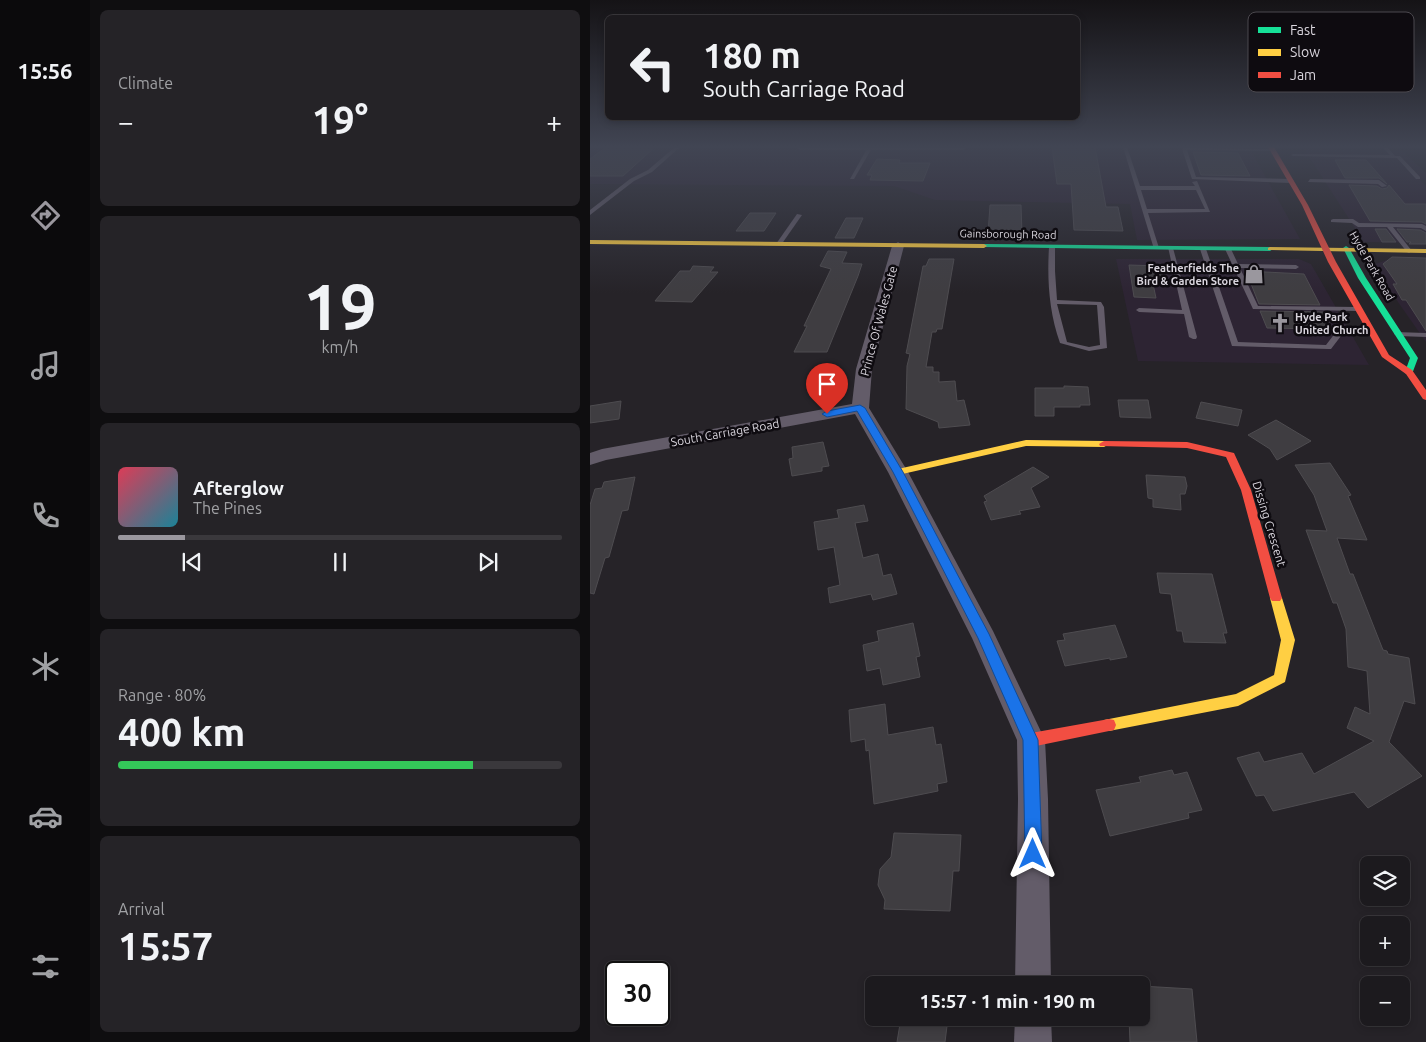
<!DOCTYPE html>
<meta charset="utf-8">
<style>
:root{--surface:#1c1a1e;--page:#252327;--text:#f1f3f6;--muted:#a0a1a4;--line:#3a383c;--accent:#9a979e}
body{margin:0;font-family:Ubuntu,sans-serif;background:var(--page);color:var(--text);height:100vh;display:flex;flex-direction:column;font-size:19px;white-space:nowrap}
*{box-sizing:border-box;margin:0}
p{font-size:16px;color:var(--muted)}
.icon{flex:none;width:28px;height:28px;fill:none;stroke:currentColor;stroke-width:2;stroke-linecap:round;stroke-linejoin:round}
.map{position:relative;flex:1;overflow:hidden}
.drawer{display:flex;flex-direction:column;gap:10px;padding:10px;background:#0f0e10;width:500px}
.drawer>*{flex:none}
.banner{position:absolute;left:15px;top:15px;width:475px;height:105px;border-radius:8px;box-shadow:0 2px 8px #0003,0 0 0 1px var(--line);background:#1c1a1e;color:var(--text);overflow:hidden}
.buttons{position:absolute;left:770px;top:856px;display:grid;gap:10px}
.buttons a{display:grid;place-items:center;width:50px;height:50px;border-radius:8px;background:var(--surface);box-shadow:0 2px 8px #0003,0 0 0 1px var(--line);font-size:25px}
.speed{position:absolute;left:15px;top:961px;display:flex;gap:10px;font-size:25px;font-weight:700;text-align:center}
.speed>*{display:grid;place-content:center;width:65px;height:65px;border-radius:50%;background:var(--surface);box-shadow:0 2px 8px #0003,0 0 0 1px var(--line);line-height:1}
.speed .limit{border:2px solid #111;border-radius:8px;background:#fff;color:#111}
.pin{position:absolute;display:grid;place-items:center;width:42px;height:42px;color:#fff;margin:-51px -21px;border-radius:50% 50% 50% 0;rotate:-45deg;box-shadow:0 0 5px #0007}
.pin .icon{rotate:45deg}
.me{position:absolute;width:55px;margin:-28px;rotate:0deg;stroke-linejoin:round;filter:drop-shadow(0 0 4px #0008)}
.turn{display:flex;align-items:center;gap:18px;height:105px;padding:0 15px;font-size:22px}
.turn .icon{width:65px;height:65px;stroke-width:2.5}
.turn b{display:block;font-size:35px;line-height:42px}
.big{font-size:38px;font-weight:700;line-height:1.1}
.drawer .widget{flex:1;display:flex;flex-direction:column;justify-content:center;gap:8px;min-width:0;padding:0 18px;border-radius:8px;background:var(--page)}
.drawer .dial{align-items:center;gap:0}
.dial b{font-size:65px;line-height:1}
.song{display:flex;align-items:center;gap:15px}
.cover{width:60px;height:60px;border-radius:8px;background:linear-gradient(135deg,hsl(350 70% 55%),hsl(190 70% 35%))}
.played{height:5px;border-radius:2px;background:linear-gradient(90deg,var(--accent) 15%,var(--line) 15%)}
.keys{display:flex;justify-content:space-around;direction:ltr}
.heat{display:flex;justify-content:space-between;align-items:center;font-size:28px;direction:ltr}
.charge{height:8px;border-radius:4px;background:linear-gradient(90deg,#34c759 80%,var(--line) 0)}
.trip{position:absolute;left:275px;top:976px;width:285px;height:50px;border-radius:8px;background:var(--surface);box-shadow:0 2px 8px #0003,0 0 0 1px var(--line);font-weight:700;line-height:50px;text-align:center}
main{display:flex;flex:1;min-height:0}
.dock{display:flex;flex-direction:column;width:90px;justify-content:space-around;align-items:center;background:#0b0a0c;color:var(--muted)}
.dock .icon{width:35px;height:35px}
.dock .current{color:var(--accent)}
.dock b{font-size:22px;color:var(--text)}
.map>svg:first-child{display:block}
.built{fill:#2d2433}
.building{fill:#3f3d41;stroke:#4e4c50}
.lines{fill:none;stroke-linecap:round;stroke-linejoin:round}
.lane{fill:#635c69;fill-rule:evenodd}
.street{fill:#635c69;fill-rule:evenodd}
.fast{fill:#16e098;fill-rule:evenodd}
.slow{fill:#ffcf43;fill-rule:evenodd}
.jam{fill:#f24e42;fill-rule:evenodd}
.route{fill:#1a73e8;stroke:#114b97}
.labels{text-anchor:middle;stroke-width:5;stroke-linejoin:round;paint-order:stroke}
.far-street-label{font-size:11px;fill:#d9d5dd;stroke:#0e0b10}
.far-poi-label{font-size:11px;font-weight:bold;fill:#d9d5dd;stroke:#0e0b10;text-anchor:end}
.street-label{font-size:12px;fill:#d9d5dd;stroke:#0e0b10}
.key{fill:#0e0b10;stroke:#4b484e;stroke-width:1}
.key-label{font-size:14px;fill:#d9d5dd}
</style>
<main>
<nav class="dock">
<b>15:56</b>
<svg class="icon current" aria-label="directions" viewBox="0 0 24 24"><path d="M12 3l9 9-9 9-9-9zM9 14v-3h6M13 9l2 2-2 2"/></svg>
<svg class="icon" aria-label="music" viewBox="0 0 24 24"><path d="M9 18V5l10-2v13"/><circle cx="6" cy="18" r="3"/><circle cx="16" cy="16" r="3"/></svg>
<svg class="icon" aria-label="phone" viewBox="0 0 24 24"><path d="M5 4h4l2 5-3 2q2 4 5 5l2-3 5 2v4C11 20 4 13 5 4z"/></svg>
<svg class="icon" aria-label="climate" viewBox="0 0 24 24"><path d="M12 3v18M4 7l16 10M4 17L20 7"/></svg>
<svg class="icon" aria-label="car" viewBox="0 0 24 24"><path d="M5 17H2v-5l4-1 3-4h7l3 4 3 1v5h-3M9 17h6M6 11h13"/><circle cx="7" cy="17" r="2"/><circle cx="17" cy="17" r="2"/></svg>
<svg class="icon" aria-label="filters" viewBox="0 0 24 24"><path d="M4 7h16M4 17h16"/><circle cx="9" cy="7" r="2"/><circle cx="15" cy="17" r="2"/></svg>
</nav>
<section class="drawer">
<div class="widget"><p>Climate</p>
<div class="heat"><a>−</a><b class="big">19°</b><a>+</a></div>
</div>
<div class="widget dial"><b>19</b><p>km/h</p></div>
<div class="widget">
<div class="song"><i class="cover"></i><div><b>Afterglow</b><p>The Pines</p></div></div>
<div class="played"></div>
<div class="keys"><svg class="icon" aria-label="previous" viewBox="0 0 24 24"><path d="M18 5L8 12l10 7zM5 5v14"/></svg><svg class="icon" aria-label="pause" viewBox="0 0 24 24"><path d="M8 5v14M16 5v14"/></svg><svg class="icon" aria-label="next" viewBox="0 0 24 24"><path d="M6 5l10 7-10 7zM19 5v14"/></svg></div>
</div>
<div class="widget"><p>Range · 80%</p><b class="big">400 km</b><div class="charge"></div></div>
<div class="widget"><p>Arrival</p><b class="big">15:57</b></div>
</section>
<div class="map">
<svg width="836" height="1042" viewBox="0 0 836 1042">
<rect width="100%" height="100%" fill="#262328"/>
<g class="built">
<polygon points="0,147 659,147 710,239 547,240 540,204 345,200 304,186 0,184"/>
<polygon points="714,149 812,151 836,173 836,180 830,180 836,186 836,243 774,242"/>
<polygon points="526,259 709,259 721,264 779,365 548,361"/>
<polygon points="797,260 836,260 836,342 782,265"/>
</g>
<g class="building">
<polygon points="16,147 65,147 33,176 0,176 0,159"/>
<polygon points="462,147 505,147 516,207 528,207 533,231 484,230 481,184 467,184"/>
<polygon points="603,152 648,153 660,176 611,175"/>
<polygon points="287,159 310,160 309,163 340,163 333,181 280,180 282,175 277,175"/>
<polygon points="745,160 776,160 797,184 789,178 755,178"/>
<polygon points="759,185 787,186 792,189 797,188 799,185 815,204 836,204 836,224 832,222 780,221"/>
<polygon points="400,205 431,205 432,234 398,234"/>
<polygon points="160,213 186,213 174,231 146,231"/>
<polygon points="256,218 273,218 264,238 245,238"/>
<polygon points="785,229 796,229 806,242 792,242"/>
<polygon points="807,229 830,230 836,233 836,244 819,244 821,242 817,242"/>
<polygon points="238,251 257,252 252,263 272,264 268,276 237,352 204,352 217,326 214,326 241,269 230,266"/>
<polygon points="802,257 836,258 836,331 816,300 812,300 803,284 807,284 793,264"/>
<polygon points="339,259 364,259 352,329 347,329 346,332 342,332 336,367 343,367 343,372 349,372 349,382 365,381 367,401 374,400 380,425 349,428 348,422 316,409 317,366 320,354 316,353 317,349 333,266 336,266"/>
<polygon points="539,265 570,266 575,284 563,284 566,298 544,297"/>
<polygon points="103,266 124,267 120,272 128,272 102,302 65,301 90,271 100,271"/>
<polygon points="656,271 714,274 730,305 669,304"/>
<polygon points="670,311 734,312 740,325 734,325 736,329 677,328"/>
<polygon points="474,386 498,387 500,405 490,405 490,407 464,407 464,416 445,416 445,388 474,388"/>
<polygon points="528,400 558,400 561,418 530,417"/>
<polygon points="31,401 29,419 0,423 0,406"/>
<polygon points="611,402 652,410 648,426 606,418"/>
<polygon points="686,420 721,441 687,460 680,449 658,435"/>
<polygon points="233,442 239,466 232,467 232,471 202,476 199,459 203,458 202,447"/>
<polygon points="740,463 761,495 758,496 777,540 747,538 760,574 763,574 793,650 797,651 798,654 819,658 825,704 814,701 799,742 832,776 778,808 764,792 683,811 674,795 666,796 647,758 669,752 674,762 712,753 724,774 784,741 757,728 765,707 780,714 777,671 758,667 756,629 747,603 743,603 716,530 737,531 724,495 705,465"/>
<polygon points="443,467 459,477 441,488 450,507 429,511 431,514 401,520 394,502 397,501 394,496"/>
<polygon points="556,475 595,477 597,486 595,494 590,494 591,510 563,507 563,499 558,498"/>
<polygon points="45,477 38,510 32,511 19,557 15,558 4,594 0,593 0,505 5,489 12,488 14,482"/>
<polygon points="274,505 278,521 265,523 273,558 288,554 293,576 301,574 307,594 283,600 281,594 240,603 238,588 250,585 244,547 228,550 224,522 249,518 247,510"/>
<polygon points="567,573 622,574 637,633 633,633 636,643 594,642 592,631 587,631 581,594 570,593"/>
<polygon points="323,623 330,656 326,657 330,677 293,685 290,668 277,671 273,645 289,641 287,631"/>
<polygon points="525,625 537,657 520,660 520,658 475,666 467,641 475,640 473,634"/>
<polygon points="295,704 298,735 343,727 346,745 351,744 357,782 347,784 348,791 284,804 279,750 276,751 275,739 261,742 259,710"/>
<polygon points="582,770 584,775 597,772 612,810 598,813 599,818 520,836 506,790 551,782 549,777"/>
<polygon points="304,833 371,835 369,871 363,871 360,911 294,909 295,900 288,885 290,869 301,857"/>
<polygon points="551,986 602,989 607,1042 540,1042 539,1018 551,1018"/>
<polygon points="311,1018 358,1018 355,1042 307,1042"/>
</g>
<g class="lines">
<g class="lane">
<polygon points="85,147 90,147 62,172 44,181 0,215 0,210 40,179 58,170"/>
<polygon points="278,147 282,148 264,179 260,179"/>
<path d="M533,147h4l13,39h55l-3,-4 5,-1 13,31 -62,1 11,35 -5,1zM551,190h55l9,19h-58z"/>
<polygon points="792,147 797,147 805,156 810,156 830,177 830,179 826,179 807,158 703,156 701,155 703,154 800,155"/>
<polygon points="594,148 685,149 683,151 597,150 606,177 701,179 704,181 701,183 602,179 592,149"/>
<polygon points="720,179 789,180 797,186 792,187 788,184 718,182"/>
<polygon points="207,214 212,215 191,245 187,245 186,244"/>
<polygon points="743,219 763,219 769,223 832,224 836,226 836,231 831,228 803,227 822,251 819,253 817,252 797,227 768,227 762,223 741,222 741,220"/>
<path d="M462,245l3,2v24l2,29 44,2 3,5 3,41 -18,3 -29,-8c-11,-31 -13,-63 -11,-96zM467,304l40,1 3,40 -11,2 -22,-5z"/>
<polygon points="578,247 583,248 607,337 606,339 603,339 599,337 594,314 549,312 546,310 549,308 592,310"/>
<polygon points="613,247 616,249 648,342 736,345 749,328 780,328 784,330 780,332 754,332 741,349 738,349 642,346 610,249"/>
<polygon points="638,247 641,249 648,264 706,265 709,267 706,269 650,268 668,306 768,307 771,309 768,311 663,309 635,249"/>
<polygon points="805,332 836,333 836,337 808,336 804,334"/>
</g>
<g class="street">
<polygon points="205,147 378,147 373,150 210,150"/>
<polygon points="308,242 314,246 282,369 279,408 318,472 403,631 455,740 458,799 461,985 425,985 428,799 427,740 382,638 298,472 265,414 16,460 0,465 0,453 12,449 262,404 266,369 302,246"/>
<polygon points="425,1018 461,1018 462,1042 424,1042"/>
</g>
<g class="fast">
<polygon points="394,244 680,247 683,249 680,251 392,247 392,245"/>
<polygon points="756,246 759,248 776,278 828,358 822,374 816,374 815,372 820,358 768,278 753,248"/>
</g>
<g class="slow">
<polygon points="0,240 394,244 397,246 394,248 0,244"/>
<polygon points="680,247 836,249 836,253 678,250 678,248"/>
<polygon points="436,440 514,441 519,444 514,447 436,446 308,475 303,472 308,469"/>
<polygon points="686,593 690,595 692,598 705,640 695,682 648,706 519,731 514,730 512,725 514,720 519,719 646,694 684,675 691,640 680,598 682,595"/>
</g>
<g class="jam">
<polygon points="678,147 684,147 718,205 746,262 799,355 822,370 836,390 836,400 833,399 816,374 792,357 738,262 712,205"/>
<polygon points="514,441 597,442 644,453 661,490 692,598 690,601 682,601 680,598 651,490 636,457 597,448 510,446 509,444"/>
<polygon points="519,719 524,720 526,725 524,730 519,731 441,747 436,745 434,740 436,735 441,733"/>
</g>
</g>
<linearGradient id="sky" x2="0" y2="1"><stop stop-color="#151316"/><stop offset="0.5" stop-color="#414553"/><stop offset="1" stop-color="#414553" stop-opacity="0"/></linearGradient>
<rect width="836" height="293" fill="url(#sky)"/>
<polygon class="route" points="270,405 275,408 313,472 399,634 448,740 452,854 449,860 443,863 437,860 435,854 433,740 388,638 303,472 267,411 237,417 232,414 237,411"/>
<defs>
<symbol id="shop-bare" viewBox="-9 -9 18 18"><path d="M-5-2.5h2.3a2.7 3.5 0 0 1 5.4 0H5L5.5 6h-11ZM-1.5-2.5h3a1.5 2.3 0 0 0-3 0Z" fill="#9a979e" stroke="#0e0b10" stroke-width="2.5" paint-order="stroke"/></symbol>
<symbol id="church-bare" viewBox="-9 -9 18 18"><path d="M-1.2-6h2.4v3.5h3.3v2.4h-3.3V6h-2.4V-.1h-3.3v-2.4h3.3Z" fill="#9a979e" stroke="#0e0b10" stroke-width="2.5" paint-order="stroke"/></symbol>
</defs>
<g fill-rule="evenodd">
<use href="#shop-bare" x="650" y="260" width="28" height="28"/>
<use href="#church-bare" x="676" y="309" width="28" height="28"/>
</g>
<g class="labels">
<g class="far-street-label">
<text transform="translate(418 234) rotate(1)" y="4">Gainsborough Road</text>
<text transform="translate(782 266) rotate(60)" y="4">Hyde Park Road</text>
</g>
<g class="far-poi-label">
<text x="649" y="272">Featherfields The<tspan x="649" dy="13">Bird &amp; Garden Store</tspan></text>
<text x="705" y="321" text-anchor="start">Hyde Park<tspan x="705" dy="13">United Church</tspan></text>
</g>
<g class="street-label">
<text transform="translate(289 321) rotate(-75)" y="4">Prince Of Wales Gate</text>
<text transform="translate(135 433) rotate(-10)" y="4">South Carriage Road</text>
<text transform="translate(679 524) rotate(73)" y="4">Dissing Crescent</text>
</g>
</g>
<rect x="658" y="12" width="166" height="80" rx="8" class="key"/>
<rect x="668" y="27" width="23" height="6" fill="#16e098"/>
<rect x="668" y="49" width="23" height="7" fill="#ffcf43"/>
<rect x="668" y="72" width="23" height="6" fill="#f24e42"/>
<g class="key-label">
<text x="700" y="35">Fast</text>
<text x="700" y="57">Slow</text>
<text x="700" y="80">Jam</text>
</g>
</svg>
<div class="buttons">
<a><svg class="icon" aria-label="layers" viewBox="0 0 24 24"><path d="M12 4l9 5-9 5-9-5zM3 14l9 5 9-5"/></svg></a>
<a>+</a>
<a>−</a>
</div>
<div class="speed"><div class="limit">30</div></div>
<div class="pin" style="left:237px;top:414px;background:#d93025"><svg class="icon" aria-label="arrive" viewBox="0 0 24 24"><path d="M6 21V4h12l-3 4 3 4H6"/></svg></div>
<svg class="me" style="left:443px;top:854px" viewBox="-20 -20 40 40"><path d="M0-17L14 15 0 8-14 15z" fill="#1a73e8" stroke="#fff" stroke-width="4"/></svg>
<div class="trip">15:57 · 1 min · 190 m</div>
<div class="banner">
<div class="turn"><svg class="icon" aria-label="left" viewBox="0 0 24 24"><path d="M17 20v-9H6M10 6l-5 5 5 5"/></svg><div><b>180 m</b>South Carriage Road</div></div>
</div>
</div>
</main>
